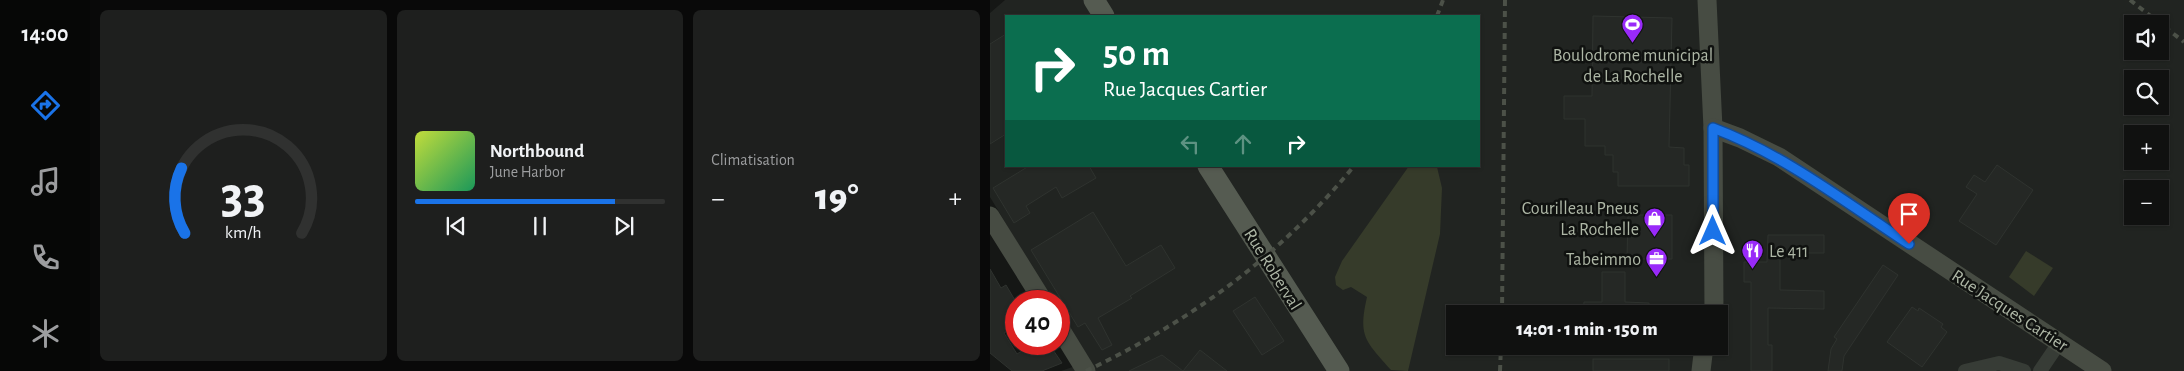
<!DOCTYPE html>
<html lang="fr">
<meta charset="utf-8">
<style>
:root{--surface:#101110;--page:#1e1f1e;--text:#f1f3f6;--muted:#9c9d9f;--line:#303130;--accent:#1a73e8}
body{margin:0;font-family:"Alegreya Sans",sans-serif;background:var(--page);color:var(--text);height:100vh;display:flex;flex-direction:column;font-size:19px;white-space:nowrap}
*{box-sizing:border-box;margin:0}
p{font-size:16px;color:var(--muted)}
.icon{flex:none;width:28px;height:28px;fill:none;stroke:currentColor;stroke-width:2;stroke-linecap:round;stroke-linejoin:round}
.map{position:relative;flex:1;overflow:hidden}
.sheet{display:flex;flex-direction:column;gap:10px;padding:10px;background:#090909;width:900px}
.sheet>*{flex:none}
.guide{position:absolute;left:15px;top:15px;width:475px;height:152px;border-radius:0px;box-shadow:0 1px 4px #0004,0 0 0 1px var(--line);background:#0b6e4f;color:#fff;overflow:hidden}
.tools{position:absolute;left:1134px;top:15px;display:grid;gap:10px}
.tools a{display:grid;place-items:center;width:45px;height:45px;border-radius:0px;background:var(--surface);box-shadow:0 1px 4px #0004,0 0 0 1px var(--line);font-size:25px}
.speed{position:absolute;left:15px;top:290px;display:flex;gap:10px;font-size:25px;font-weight:700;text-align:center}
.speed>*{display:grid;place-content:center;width:65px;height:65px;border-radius:50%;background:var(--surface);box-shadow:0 1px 4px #0004,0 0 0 1px var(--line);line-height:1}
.speed .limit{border:8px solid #d22;background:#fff;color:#111}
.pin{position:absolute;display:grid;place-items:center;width:42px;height:42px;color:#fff;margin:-51px -21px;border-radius:50% 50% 50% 0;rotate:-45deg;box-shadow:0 0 5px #0007}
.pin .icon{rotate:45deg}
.me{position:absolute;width:55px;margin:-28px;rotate:0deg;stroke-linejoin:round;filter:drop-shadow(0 0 4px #0008)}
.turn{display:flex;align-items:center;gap:18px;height:105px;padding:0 15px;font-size:22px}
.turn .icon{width:65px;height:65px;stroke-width:2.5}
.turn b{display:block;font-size:35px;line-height:42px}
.lanes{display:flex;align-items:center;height:48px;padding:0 15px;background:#0003;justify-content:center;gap:25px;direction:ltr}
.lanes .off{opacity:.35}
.big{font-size:38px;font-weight:800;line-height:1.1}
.sheet .tile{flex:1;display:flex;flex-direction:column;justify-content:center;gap:8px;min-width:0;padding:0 18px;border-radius:8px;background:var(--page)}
.sheet .dial{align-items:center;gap:0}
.dial svg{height:130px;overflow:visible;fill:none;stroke:var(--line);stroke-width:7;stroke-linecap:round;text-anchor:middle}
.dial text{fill:var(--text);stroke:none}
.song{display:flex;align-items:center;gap:15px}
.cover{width:60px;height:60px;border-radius:8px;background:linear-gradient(135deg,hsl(70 70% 55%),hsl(150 70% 35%))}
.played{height:5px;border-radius:2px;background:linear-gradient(90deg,var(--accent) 80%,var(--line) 80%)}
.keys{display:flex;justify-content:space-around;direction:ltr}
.heat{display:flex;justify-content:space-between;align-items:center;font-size:28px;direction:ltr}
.sheet .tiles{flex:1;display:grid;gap:10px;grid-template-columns:repeat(3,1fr)}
.trip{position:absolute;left:456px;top:305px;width:282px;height:50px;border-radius:0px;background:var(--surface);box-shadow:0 1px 4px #0004,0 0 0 1px var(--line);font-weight:800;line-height:50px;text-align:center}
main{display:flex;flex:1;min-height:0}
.tab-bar{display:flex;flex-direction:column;width:90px;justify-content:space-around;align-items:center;background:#060706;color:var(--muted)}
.tab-bar .icon{width:35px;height:35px}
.tab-bar .on{color:var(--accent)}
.tab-bar b{font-size:22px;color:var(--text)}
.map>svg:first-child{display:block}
.built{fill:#212421;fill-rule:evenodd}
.water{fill:#363b2a}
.building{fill:#252825;stroke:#2f332f}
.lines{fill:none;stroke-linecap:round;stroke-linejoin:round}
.street{stroke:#373c36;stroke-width:14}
.secondary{stroke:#474c43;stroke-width:19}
.primary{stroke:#555b51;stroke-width:21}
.rail{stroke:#4c5148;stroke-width:4;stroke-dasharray:6 5;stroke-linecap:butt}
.route-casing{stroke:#114b97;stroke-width:12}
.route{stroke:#1a73e8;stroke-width:9}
.labels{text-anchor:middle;stroke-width:5;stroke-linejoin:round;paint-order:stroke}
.poi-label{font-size:18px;fill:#aeb7a6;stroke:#101210;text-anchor:end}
.street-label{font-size:18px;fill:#aeb7a6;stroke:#101210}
</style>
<main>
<nav class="tab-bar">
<b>14:00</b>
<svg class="icon on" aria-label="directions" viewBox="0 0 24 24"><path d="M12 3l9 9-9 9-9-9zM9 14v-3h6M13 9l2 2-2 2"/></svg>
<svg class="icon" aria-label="music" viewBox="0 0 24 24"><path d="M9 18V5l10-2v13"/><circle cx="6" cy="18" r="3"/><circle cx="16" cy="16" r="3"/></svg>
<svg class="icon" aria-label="phone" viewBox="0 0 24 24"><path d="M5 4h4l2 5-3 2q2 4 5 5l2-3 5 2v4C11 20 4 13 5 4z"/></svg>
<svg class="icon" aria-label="climate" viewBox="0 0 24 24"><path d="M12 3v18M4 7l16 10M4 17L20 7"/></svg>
</nav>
<section class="sheet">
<div class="tiles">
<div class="tile dial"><svg viewBox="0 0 100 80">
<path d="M14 69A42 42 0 1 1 86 69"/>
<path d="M14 69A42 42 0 0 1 12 29" stroke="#1a73e8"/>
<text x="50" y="56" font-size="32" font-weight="700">33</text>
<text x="50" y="72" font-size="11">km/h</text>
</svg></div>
<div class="tile">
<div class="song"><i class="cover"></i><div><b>Northbound</b><p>June Harbor</p></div></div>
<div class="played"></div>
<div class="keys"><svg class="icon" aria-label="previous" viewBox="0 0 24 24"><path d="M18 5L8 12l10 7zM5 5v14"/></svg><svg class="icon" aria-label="pause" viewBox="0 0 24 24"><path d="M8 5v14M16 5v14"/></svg><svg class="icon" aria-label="next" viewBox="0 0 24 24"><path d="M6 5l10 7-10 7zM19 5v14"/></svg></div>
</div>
<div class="tile"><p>Climatisation</p>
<div class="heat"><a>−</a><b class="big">19°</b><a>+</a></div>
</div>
</div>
</section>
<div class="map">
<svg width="1194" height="371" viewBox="0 0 1194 371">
<rect width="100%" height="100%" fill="#151715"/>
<path class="built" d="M15,0h1179v371h-1123l26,-9 -28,-49v-12h-7l-62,-104v-184zM16,16h473v150h-473zM1142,24h28v27h-28zM1142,79h28v27h-28zM1142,134h28v27h-28zM1142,189h28v27h-28zM465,314h265v32h-265z"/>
<g class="water">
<path d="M419,166l28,1 5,21 -2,46 -32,137 -17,-1c-26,-30 -33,-33 -24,-73l-16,-10 -8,3 -7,-5 -1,-8 7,-16z"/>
<polygon points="1036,251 1063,268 1044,296 1019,277"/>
</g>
<g class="building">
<polygon points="603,16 682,18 679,147 694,148 694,165 699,165 699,186 628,186 628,172 623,172 623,155 615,155 615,146 595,146 595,119 574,119 574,96 602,96"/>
<polygon points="16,34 16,134 0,144 0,44"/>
<polygon points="1007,165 1043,190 1006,245 969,221 987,194 976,187 984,175 995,182"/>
<polygon points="39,166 99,166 106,178 72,198 66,187 36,206 40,213 24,223 3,188"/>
<polygon points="103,212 136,266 171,245 185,268 140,296 142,298 108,318 122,345 112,350 95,323 88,327 41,250"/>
<polygon points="638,215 682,215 682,259 637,259"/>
<polygon points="778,235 834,235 834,253 790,253 790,290 834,291 834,309 778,308 778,345 782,345 782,371 761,371 761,282 754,282 754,262 777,262"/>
<polygon points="893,265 908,275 854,356 852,371 838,371 841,349 847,339 844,337"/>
<polygon points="0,269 11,288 16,285 26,302 26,326 14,333 27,354 43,344 59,344 72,363 52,371 22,371 0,353"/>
<polygon points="612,272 635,272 635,302 659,303 659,314 593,314 594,302 612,302"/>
<polygon points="265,297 294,341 272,355 243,311"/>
<polygon points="922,307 928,311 929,308 953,324 951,327 957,332 932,367 897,342"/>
<polygon points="210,350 237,371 139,371 172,355 193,371"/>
<rect x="603" y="359" width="76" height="12"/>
</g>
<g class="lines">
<g class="street">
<polyline points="975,371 1009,363 1034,371"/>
<polyline points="1050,371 1069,343"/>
</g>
<g class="secondary">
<polyline points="717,0 723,128 724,314"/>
<polyline points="723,128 750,138 789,157 1112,371"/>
<polyline points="0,216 53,301"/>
<polyline points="69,327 96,371"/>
<polyline points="711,371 714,346"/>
</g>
<g class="primary">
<polyline points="104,0 114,16"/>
<polyline points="218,166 349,371"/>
</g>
<g class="rail">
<polyline points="1140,0 1194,42"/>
<polyline points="447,16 453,0"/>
<polyline points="512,314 515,0"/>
<path d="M96,371c105,-50 194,-115 268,-205"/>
<polyline points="510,371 511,346"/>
</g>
</g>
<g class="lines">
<defs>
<path id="route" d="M723,231v-103c72,27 132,74 196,116"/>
</defs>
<use href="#route" class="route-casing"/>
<use href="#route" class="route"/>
</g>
<defs>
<symbol id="stadium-pin" viewBox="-11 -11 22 30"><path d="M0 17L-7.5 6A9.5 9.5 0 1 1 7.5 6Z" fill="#992af9" stroke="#101210"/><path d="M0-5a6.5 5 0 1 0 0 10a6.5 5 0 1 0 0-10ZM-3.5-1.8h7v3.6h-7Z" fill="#fff"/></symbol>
<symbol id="shop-pin" viewBox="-11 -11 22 30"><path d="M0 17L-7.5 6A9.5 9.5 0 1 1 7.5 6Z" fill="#992af9" stroke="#101210"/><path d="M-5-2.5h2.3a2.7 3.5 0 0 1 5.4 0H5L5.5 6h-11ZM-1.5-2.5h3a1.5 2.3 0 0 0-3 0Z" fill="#fff"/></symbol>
<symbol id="restaurant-pin" viewBox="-11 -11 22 30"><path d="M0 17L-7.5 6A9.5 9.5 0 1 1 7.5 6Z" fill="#992af9" stroke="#101210"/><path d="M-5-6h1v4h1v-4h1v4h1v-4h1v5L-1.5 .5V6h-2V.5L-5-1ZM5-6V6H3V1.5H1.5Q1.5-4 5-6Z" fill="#fff"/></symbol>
<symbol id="office-pin" viewBox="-11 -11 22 30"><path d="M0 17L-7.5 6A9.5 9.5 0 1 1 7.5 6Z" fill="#992af9" stroke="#101210"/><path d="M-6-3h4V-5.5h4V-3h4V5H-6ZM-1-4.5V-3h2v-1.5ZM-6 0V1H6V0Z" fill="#fff"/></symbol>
</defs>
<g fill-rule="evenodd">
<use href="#stadium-pin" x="630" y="12" width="25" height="34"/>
<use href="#shop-pin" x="652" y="206" width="25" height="34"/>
<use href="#restaurant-pin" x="750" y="238" width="25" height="34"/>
<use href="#office-pin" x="654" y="246" width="25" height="34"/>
</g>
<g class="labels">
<g class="poi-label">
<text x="643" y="61" text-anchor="middle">Boulodrome municipal<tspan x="643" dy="21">de La Rochelle</tspan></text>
<text x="649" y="214">Courilleau Pneus<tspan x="649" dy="21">La Rochelle</tspan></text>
<text x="779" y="257" text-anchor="start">Le 411</text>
<text x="651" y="265">Tabeimmo</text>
</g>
<g class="street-label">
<text transform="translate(283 269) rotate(58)" y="6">Rue Roberval</text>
<text transform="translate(1020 310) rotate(33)" y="6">Rue Jacques Cartier</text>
</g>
</g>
</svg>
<div class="tools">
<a><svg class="icon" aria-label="sound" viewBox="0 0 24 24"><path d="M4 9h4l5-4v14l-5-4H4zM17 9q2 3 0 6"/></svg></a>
<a><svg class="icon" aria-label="search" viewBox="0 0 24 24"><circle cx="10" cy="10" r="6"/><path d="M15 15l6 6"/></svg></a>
<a>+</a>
<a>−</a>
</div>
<div class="speed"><div class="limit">40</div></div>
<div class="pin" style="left:919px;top:244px;background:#d93025"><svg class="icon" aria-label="arrive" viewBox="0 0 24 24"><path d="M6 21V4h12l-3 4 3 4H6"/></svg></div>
<svg class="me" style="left:723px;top:231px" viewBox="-20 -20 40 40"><path d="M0-17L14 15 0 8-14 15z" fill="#1a73e8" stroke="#fff" stroke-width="4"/></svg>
<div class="trip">14:01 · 1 min · 150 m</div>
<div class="guide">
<div class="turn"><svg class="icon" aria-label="right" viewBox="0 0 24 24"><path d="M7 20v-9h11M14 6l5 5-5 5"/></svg><div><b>50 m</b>Rue Jacques Cartier</div></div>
<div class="lanes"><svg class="icon off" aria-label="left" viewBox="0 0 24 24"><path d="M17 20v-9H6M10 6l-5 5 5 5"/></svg><svg class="icon off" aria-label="ahead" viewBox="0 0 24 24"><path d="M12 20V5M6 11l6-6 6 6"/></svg><svg class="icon" aria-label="right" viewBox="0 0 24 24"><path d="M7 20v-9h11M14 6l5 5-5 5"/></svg></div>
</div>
</div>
</main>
